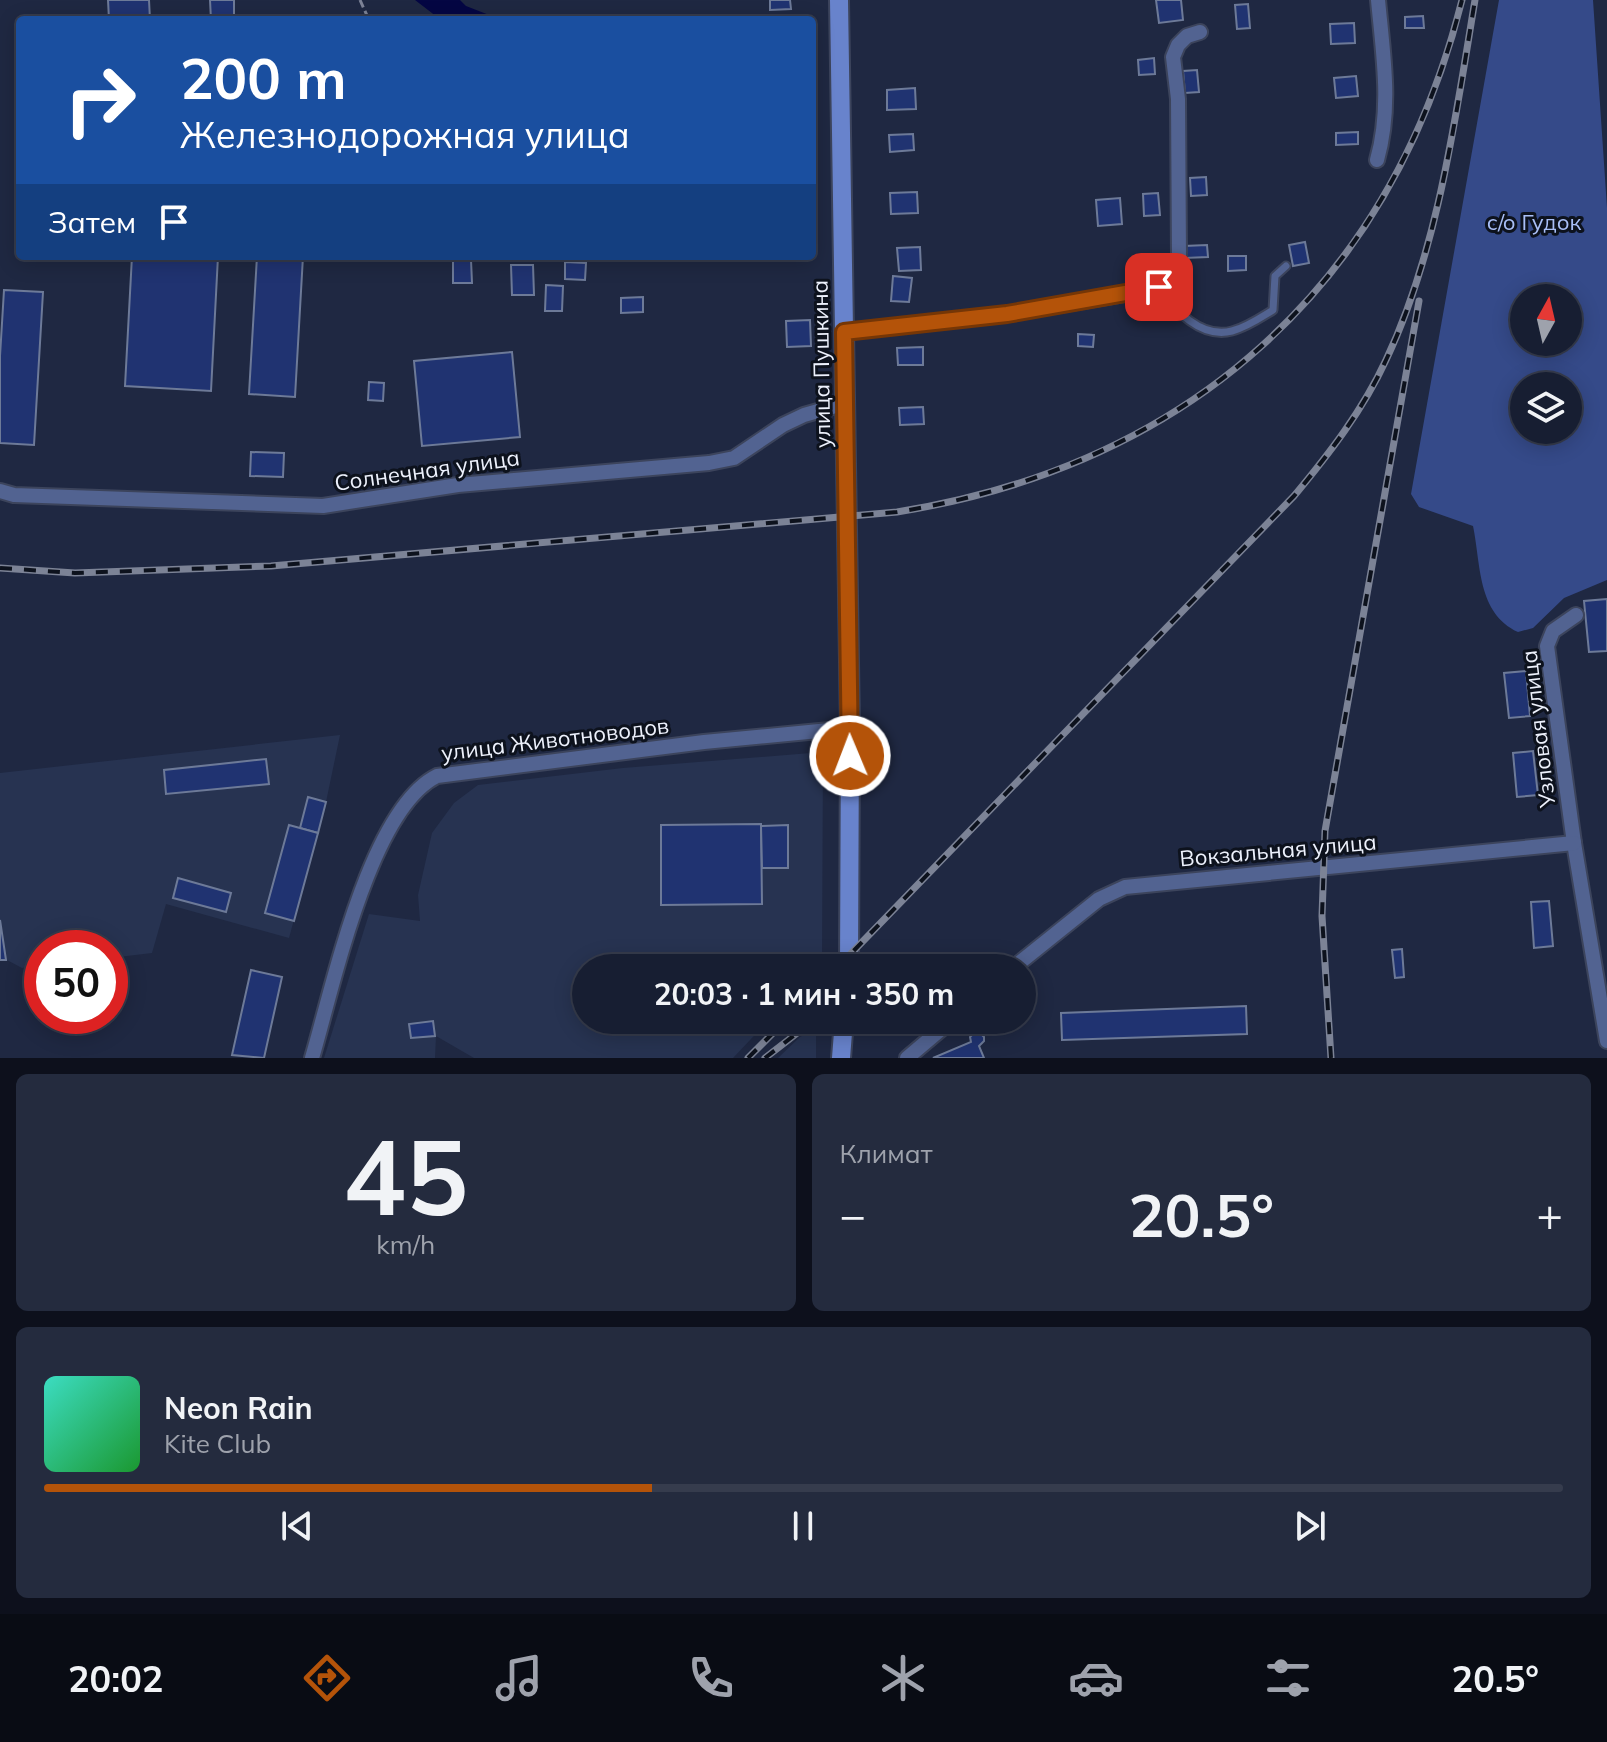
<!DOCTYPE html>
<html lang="ru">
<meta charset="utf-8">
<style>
:root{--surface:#171e32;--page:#242b3e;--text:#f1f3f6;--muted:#9ea2ac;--line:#363c4d;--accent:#b45309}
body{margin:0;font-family:Mulish,sans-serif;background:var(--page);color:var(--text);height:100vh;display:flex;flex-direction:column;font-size:30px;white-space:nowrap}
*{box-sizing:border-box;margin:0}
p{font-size:26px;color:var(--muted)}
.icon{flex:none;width:44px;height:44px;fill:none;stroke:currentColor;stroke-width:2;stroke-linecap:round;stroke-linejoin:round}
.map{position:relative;height:1058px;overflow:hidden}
.drawer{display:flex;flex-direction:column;gap:16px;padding:16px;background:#0d101c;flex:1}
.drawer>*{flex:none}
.banner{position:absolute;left:16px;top:16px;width:800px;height:244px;border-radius:8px;box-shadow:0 4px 20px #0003,0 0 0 2px var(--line);background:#1a4fa0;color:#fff;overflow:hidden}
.needle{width:52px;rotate:8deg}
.tools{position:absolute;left:1510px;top:284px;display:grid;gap:16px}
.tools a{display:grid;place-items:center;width:72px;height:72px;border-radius:50%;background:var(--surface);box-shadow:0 4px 20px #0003,0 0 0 2px var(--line);font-size:40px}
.speed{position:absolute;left:24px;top:930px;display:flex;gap:16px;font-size:40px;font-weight:700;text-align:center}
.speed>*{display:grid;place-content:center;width:104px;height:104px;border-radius:50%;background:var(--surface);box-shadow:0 4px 20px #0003,0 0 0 2px var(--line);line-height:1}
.speed .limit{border:12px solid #d22;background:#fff;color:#111}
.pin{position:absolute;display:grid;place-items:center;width:68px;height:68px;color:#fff;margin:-34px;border-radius:16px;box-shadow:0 4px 12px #0006}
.me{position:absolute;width:88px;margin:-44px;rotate:359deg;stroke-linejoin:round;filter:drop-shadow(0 0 6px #0008)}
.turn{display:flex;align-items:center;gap:28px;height:168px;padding:0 32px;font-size:36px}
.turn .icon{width:104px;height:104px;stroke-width:2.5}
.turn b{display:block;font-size:56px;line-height:68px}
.then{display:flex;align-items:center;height:76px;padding:0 32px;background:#0003;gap:16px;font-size:30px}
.big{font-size:60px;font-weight:700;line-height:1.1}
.drawer .widget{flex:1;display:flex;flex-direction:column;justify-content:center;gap:12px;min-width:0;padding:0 28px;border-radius:12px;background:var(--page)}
.drawer .dial{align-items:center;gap:0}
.dial b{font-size:104px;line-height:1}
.song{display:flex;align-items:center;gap:24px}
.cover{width:96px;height:96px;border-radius:12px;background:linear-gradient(135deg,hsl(170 70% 55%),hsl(130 70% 35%))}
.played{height:8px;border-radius:4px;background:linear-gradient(90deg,var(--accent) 40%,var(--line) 40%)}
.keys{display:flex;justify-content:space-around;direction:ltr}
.heat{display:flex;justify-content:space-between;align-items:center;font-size:44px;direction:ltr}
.drawer .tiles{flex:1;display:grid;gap:16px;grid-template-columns:1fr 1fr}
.widget:last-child{grid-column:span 2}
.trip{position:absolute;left:572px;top:954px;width:464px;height:80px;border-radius:40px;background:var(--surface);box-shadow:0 4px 20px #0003,0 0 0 2px var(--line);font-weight:700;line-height:80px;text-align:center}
.tab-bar{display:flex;height:128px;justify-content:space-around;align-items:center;background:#090c14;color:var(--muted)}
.tab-bar .icon{width:56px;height:56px}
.tab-bar .current{color:var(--accent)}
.tab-bar b{font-size:36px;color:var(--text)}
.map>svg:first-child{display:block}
.built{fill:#273351}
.green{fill:#354a89;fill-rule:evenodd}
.water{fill:#040643}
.building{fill:#203371;stroke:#6d7a98;stroke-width:2}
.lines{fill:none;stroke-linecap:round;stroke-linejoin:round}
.service-casing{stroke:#3c445c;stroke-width:11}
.minor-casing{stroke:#3c445c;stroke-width:18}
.secondary-casing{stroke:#3c445c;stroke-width:22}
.path{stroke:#7d8397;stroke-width:3;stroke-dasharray:8 4;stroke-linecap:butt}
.service{stroke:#526391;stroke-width:7}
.minor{stroke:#526391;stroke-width:14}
.secondary{stroke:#6883cc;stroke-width:18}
.rail-casing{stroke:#7c8396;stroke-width:7}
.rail{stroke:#0d121d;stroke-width:4;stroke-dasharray:12;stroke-linecap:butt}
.route-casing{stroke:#753606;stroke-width:20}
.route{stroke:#b45309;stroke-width:14}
.labels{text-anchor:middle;stroke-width:6;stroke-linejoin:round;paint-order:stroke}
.park-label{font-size:22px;fill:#a9bff7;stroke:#0d121d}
.street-label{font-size:22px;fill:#edf1fc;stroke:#0d121d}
</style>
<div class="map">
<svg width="1607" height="1058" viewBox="0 0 1607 1058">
<rect width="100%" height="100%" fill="#1f2842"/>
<g class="built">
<polygon points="340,735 326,802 289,938 166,904 152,953 110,958 110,948 42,948 42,965 22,968 7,960 0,960 0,773"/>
<polygon points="823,752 822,964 818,968 586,968 586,1020 769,1020 733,1058 474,1058 436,1036 435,1058 324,1058 369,914 420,921 418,895 432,833 454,803 478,785 623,768"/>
<polygon points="816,1029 816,1058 778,1058 800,1037"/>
</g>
<path class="green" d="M1499,0h94l14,208v372l-43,18 -31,30 -15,4c-41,-19 -37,-68 -45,-106l-54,-19 -8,-13zM1524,298h44v44h-44zM1524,386h44v44h-44z"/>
<polygon class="water" points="415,0 460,0 466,6 502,20 441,20"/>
<g class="building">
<polygon points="108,0 149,0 150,20 109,20"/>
<polygon points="210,0 234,0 234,20 211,20"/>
<polygon points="770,0 790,0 791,9 770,10"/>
<polygon points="1156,0 1181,0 1183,20 1159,23"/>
<polygon points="1248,4 1250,28 1237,29 1235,5"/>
<polygon points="1423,16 1424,28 1405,28 1405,17"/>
<polygon points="1354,23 1355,43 1331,44 1330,24"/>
<polygon points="1154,58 1155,74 1139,75 1138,60"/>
<polygon points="1197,70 1199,92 1185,93 1183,71"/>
<polygon points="1356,76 1358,96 1336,98 1334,78"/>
<polygon points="915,88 916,109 887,110 887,90"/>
<polygon points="1358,132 1358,144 1336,145 1336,133"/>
<polygon points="913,134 914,150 890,152 889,135"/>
<polygon points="1206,177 1207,195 1191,196 1190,178"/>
<polygon points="917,192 918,213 891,214 890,193"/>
<polygon points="1158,193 1160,215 1144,216 1143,194"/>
<polygon points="1120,198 1122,224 1098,226 1096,200"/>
<polygon points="1305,242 1309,263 1293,266 1289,245"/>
<polygon points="1207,245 1208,257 1184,258 1184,246"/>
<polygon points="920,247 921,270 899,271 897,248"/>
<polygon points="132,256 218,256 211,391 125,386"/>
<polygon points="257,256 303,256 295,397 249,394"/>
<polygon points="1228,256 1246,256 1246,270 1228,271"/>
<polygon points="471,260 472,283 453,283 453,261"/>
<polygon points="565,262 586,263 585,280 565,279"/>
<polygon points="511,265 533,265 534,295 512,295"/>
<polygon points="893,276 912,278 909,302 891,301"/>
<polygon points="546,285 563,286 562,311 545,311"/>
<polygon points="4,290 43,292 34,445 0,443 0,356"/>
<polygon points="643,297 643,312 621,313 621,298"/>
<polygon points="810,320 811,346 787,347 786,321"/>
<polygon points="1078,334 1094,335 1093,347 1078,346"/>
<polygon points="923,347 923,365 898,365 897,348"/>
<polygon points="512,352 520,437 422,446 414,361"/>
<polygon points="369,382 384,383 383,401 368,400"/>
<polygon points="923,407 924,424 900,425 899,408"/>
<polygon points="251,452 284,453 283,477 250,476"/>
<polygon points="1607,599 1607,651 1589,652 1584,601"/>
<polygon points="1526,671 1530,716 1509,718 1504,673"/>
<polygon points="1533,751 1538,795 1517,797 1513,753"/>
<polygon points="266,759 269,784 166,794 164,770"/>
<polygon points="308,797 326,802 318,833 300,828"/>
<polygon points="761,824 762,904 661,905 661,825"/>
<polygon points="289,825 318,833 294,921 265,913"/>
<polygon points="788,825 788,868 762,868 761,826"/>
<polygon points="178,878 231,893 226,912 173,898"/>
<polygon points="1549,901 1553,946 1534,948 1531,902"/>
<polygon points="0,920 6,960 0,960"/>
<polygon points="1402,949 1404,977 1395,978 1392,950"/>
<polygon points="251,970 282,977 264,1058 232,1055"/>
<polygon points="1246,1006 1247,1034 1062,1040 1061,1013"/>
<polygon points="433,1021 435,1036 411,1038 409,1024"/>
<polygon points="975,1032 979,1032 984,1037 984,1041 979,1046 984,1058 933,1058 971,1042 970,1037"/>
</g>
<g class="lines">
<defs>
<path id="service" d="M1159,287c15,23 42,52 73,44 15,-4 28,-13 41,-21l2,-34 11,-10"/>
<g id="minor">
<path d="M1377,160c15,-53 6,-106 1,-160"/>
<polyline points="844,332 1007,314 1137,292 1159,287 1169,279 1179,258 1178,99 1173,57 1178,45 1187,36 1200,32"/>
<polyline points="0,491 14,495 323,506 458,485 709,463 734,458 783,425 804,415 846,403"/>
<polyline points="1576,615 1553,631 1547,646 1574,843 1607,1041"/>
<polyline points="1013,968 1099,899 1125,887 1574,843"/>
<path d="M312,1058c21,-71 58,-249 125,-282l267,-34 146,-14"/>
<polyline points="907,1058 952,1020"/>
</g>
<g id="secondary">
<polyline points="839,0 850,728 849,968"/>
<polyline points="841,1058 844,1020"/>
</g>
</defs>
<use href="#service" class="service-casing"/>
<use href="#minor" class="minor-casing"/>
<use href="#secondary" class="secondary-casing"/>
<polyline class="path" points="360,0 369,20"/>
<use href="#service" class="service"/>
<use href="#minor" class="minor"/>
<use href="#secondary" class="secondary"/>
<defs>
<g id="rail">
<path d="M0,568l75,5 196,-7 626,-54c291,-47 493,-225 565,-512"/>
<path d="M837,968l457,-472c35,-42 69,-86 92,-136 52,-110 69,-240 89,-360"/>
<polyline points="748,1058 786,1020"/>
<polyline points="765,1058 814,1020"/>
<polyline points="1331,1058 1322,916 1325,831 1419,301"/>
</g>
</defs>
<use href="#rail" class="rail-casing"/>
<use href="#rail" class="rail"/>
</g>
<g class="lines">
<defs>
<polyline id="route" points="850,756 844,332 1007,314 1159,287"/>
</defs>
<use href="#route" class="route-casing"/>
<use href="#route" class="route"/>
</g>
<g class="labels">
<g class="park-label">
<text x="1534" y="230">с/о Гудок</text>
</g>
<g class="street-label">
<text transform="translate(821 364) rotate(-91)" y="8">улица Пушкина</text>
<text transform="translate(427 470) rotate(-8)" y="8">Солнечная улица</text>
<text transform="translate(1538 729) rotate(-97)" y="8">Узловая улица</text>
<text transform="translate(555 739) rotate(-7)" y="8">улица Животноводов</text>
<text transform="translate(1278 850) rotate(-5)" y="8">Вокзальная улица</text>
</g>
</g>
</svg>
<div class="tools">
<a><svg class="needle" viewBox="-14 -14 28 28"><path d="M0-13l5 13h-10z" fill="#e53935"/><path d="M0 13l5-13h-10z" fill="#9ea2ac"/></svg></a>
<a><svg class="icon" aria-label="layers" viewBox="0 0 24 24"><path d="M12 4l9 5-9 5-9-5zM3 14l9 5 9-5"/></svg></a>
</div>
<div class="speed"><div class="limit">50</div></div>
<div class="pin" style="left:1159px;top:287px;background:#d93025"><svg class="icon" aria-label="arrive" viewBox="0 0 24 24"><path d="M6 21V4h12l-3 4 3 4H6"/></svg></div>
<svg class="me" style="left:850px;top:756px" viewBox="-20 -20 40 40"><circle r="17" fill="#b45309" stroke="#fff" stroke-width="3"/><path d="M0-11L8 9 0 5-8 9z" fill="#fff"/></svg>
<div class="trip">20:03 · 1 мин · 350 m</div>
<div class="banner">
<div class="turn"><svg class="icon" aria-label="right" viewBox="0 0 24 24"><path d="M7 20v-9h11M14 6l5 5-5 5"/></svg><div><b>200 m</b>Железнодорожная улица</div></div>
<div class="then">Затем<svg class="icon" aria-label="arrive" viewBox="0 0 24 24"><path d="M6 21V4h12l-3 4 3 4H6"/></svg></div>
</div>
</div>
<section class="drawer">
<div class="tiles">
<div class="widget dial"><b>45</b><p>km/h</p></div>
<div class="widget"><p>Климат</p>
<div class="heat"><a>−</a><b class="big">20.5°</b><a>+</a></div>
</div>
<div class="widget">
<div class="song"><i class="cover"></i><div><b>Neon Rain</b><p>Kite Club</p></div></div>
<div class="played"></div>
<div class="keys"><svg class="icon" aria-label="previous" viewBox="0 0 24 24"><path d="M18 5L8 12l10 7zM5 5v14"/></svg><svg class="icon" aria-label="pause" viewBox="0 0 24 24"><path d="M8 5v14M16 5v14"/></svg><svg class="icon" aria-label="next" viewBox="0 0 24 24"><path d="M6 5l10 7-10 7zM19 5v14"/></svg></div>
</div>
</div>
</section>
<nav class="tab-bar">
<b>20:02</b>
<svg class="icon current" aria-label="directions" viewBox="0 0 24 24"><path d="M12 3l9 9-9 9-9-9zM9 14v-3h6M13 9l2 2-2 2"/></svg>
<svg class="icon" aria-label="music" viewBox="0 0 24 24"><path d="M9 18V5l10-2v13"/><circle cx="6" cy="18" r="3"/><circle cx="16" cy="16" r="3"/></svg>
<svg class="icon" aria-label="phone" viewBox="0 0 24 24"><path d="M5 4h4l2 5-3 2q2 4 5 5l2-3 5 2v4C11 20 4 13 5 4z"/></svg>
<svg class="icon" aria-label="climate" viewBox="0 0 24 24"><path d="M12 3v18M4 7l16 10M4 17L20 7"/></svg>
<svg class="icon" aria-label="car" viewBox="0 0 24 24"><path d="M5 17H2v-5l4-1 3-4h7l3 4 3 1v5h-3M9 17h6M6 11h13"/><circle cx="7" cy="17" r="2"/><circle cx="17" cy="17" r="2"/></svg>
<svg class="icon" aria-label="filters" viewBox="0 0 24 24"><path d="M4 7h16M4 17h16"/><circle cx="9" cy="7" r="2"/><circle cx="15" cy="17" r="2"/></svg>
<b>20.5°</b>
</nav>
